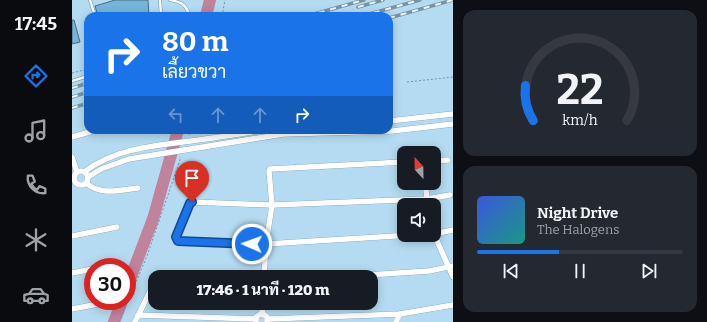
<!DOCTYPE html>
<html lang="th">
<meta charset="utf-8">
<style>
:root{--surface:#171b24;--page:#242831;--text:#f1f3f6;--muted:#9ea1a6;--line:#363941;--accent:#1a73e8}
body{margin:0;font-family:Bitter,Sarabun,serif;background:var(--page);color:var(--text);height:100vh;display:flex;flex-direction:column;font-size:15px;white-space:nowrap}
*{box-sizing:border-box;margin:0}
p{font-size:13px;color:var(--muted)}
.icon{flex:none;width:22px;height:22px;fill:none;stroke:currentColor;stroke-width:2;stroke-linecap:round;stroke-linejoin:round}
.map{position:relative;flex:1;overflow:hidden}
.panel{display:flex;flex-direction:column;gap:10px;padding:10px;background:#0d0f14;width:254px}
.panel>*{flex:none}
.hud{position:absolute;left:12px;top:12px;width:309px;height:122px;border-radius:12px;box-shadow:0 2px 10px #0003;background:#1a73e8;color:#fff;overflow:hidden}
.needle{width:26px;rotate:338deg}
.tools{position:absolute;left:325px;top:146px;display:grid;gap:8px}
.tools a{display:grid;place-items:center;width:44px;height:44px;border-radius:8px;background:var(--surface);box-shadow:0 2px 10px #0003;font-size:20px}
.speed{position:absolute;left:12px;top:258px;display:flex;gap:8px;font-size:20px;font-weight:700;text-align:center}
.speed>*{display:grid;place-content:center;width:52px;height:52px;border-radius:50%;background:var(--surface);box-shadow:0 2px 10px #0003;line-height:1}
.speed .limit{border:6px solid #d22;background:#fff;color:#111}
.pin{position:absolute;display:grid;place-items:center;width:34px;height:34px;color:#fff;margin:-41px -17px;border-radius:50% 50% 50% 0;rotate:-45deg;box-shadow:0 0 4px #0007}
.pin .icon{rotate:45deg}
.me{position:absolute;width:44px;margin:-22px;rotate:272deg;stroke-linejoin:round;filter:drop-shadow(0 0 3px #0008)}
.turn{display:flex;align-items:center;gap:14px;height:84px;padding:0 12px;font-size:18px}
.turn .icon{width:52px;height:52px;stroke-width:2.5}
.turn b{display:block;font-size:28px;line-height:34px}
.lanes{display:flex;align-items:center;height:38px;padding:0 12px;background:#0003;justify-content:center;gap:20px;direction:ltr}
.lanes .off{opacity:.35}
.panel .tile{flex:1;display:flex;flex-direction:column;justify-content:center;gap:6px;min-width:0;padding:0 14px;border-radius:12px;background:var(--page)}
.panel .dial{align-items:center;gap:0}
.dial svg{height:104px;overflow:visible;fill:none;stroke:var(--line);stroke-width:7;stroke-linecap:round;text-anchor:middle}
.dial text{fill:var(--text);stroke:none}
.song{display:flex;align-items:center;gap:12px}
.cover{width:48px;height:48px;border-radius:6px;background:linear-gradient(135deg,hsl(230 70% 55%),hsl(170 70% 35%))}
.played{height:4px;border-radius:2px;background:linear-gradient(90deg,var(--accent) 40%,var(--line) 40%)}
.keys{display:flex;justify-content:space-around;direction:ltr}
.trip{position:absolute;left:76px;top:270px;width:230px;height:40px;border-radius:12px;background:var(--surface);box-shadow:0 2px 10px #0003;font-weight:800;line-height:40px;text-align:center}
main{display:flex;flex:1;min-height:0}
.dock{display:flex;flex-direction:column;width:72px;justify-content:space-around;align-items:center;background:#090b0e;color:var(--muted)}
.dock .icon{width:28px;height:28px}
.dock .selected{color:var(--accent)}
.dock b{font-size:18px;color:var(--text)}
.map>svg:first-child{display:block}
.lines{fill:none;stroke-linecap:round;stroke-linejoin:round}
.river{stroke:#c1829c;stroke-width:12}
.building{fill:#75b5d9;stroke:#486c7f}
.lane-casing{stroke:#6b90a4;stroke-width:3.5}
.street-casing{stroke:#6b90a4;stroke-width:6}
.path{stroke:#7693a3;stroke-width:1;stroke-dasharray:2 2;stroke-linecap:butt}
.lane{stroke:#fff;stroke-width:2.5}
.street{stroke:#fff;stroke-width:5.5}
.rail-casing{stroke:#7894a4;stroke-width:3.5}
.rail{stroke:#ecf8fe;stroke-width:2;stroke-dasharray:6;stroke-linecap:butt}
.route-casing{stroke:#114b97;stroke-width:10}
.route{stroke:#1a73e8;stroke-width:7}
</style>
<main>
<nav class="dock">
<b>17:45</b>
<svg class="icon selected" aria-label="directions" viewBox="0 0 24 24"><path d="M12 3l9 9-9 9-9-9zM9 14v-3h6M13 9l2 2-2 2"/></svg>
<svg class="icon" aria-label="music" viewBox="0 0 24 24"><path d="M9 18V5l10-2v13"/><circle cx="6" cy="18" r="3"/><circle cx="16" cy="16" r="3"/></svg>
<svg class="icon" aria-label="phone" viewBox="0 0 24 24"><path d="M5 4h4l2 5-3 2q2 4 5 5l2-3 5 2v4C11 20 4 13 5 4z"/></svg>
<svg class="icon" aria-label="climate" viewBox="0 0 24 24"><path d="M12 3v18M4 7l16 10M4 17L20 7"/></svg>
<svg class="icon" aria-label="car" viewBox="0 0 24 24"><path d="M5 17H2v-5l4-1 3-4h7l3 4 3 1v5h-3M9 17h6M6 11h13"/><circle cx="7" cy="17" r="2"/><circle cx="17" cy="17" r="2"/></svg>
</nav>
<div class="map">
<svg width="381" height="322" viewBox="0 0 381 322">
<rect width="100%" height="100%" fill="#b4dbf1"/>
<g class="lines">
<g class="river">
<polyline points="134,16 138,0"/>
<polyline points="55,287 81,219 106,130"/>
<polyline points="42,322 50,301"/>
</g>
</g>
<g class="building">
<polygon points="43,0 76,0 77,16 26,16 23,6"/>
<polygon points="0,20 2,20 8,42 0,44"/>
</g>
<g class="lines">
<defs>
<g id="lane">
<polyline points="18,0 23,16"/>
<polyline points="88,0 89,16"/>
<path d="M98,0c11,2 16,4 19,15"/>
<polyline points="0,81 16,76"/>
</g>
<g id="street">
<polyline points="317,121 381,114"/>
<polyline points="0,137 24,130"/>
<polyline points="0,157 5,172"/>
<polyline points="362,161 376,160"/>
<circle cx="9" cy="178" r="7"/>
<path d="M12,172c33,-24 68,-26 107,-31 25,-3 49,-7 73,-11"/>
<polyline points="16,177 29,169 57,159 211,134 320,131 381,124"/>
<path d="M14,183c15,13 34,7 52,5"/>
<polyline points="353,183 356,205"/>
<polyline points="362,234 381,277"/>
<polyline points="362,234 381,230"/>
<polyline points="339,235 194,244 106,241 104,237 118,203 120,202 200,205 355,199 378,195"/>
<polyline points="0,236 45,227"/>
<polyline points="0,273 21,269"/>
<polyline points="192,277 194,244 200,205 197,171 198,169 332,162"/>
<polyline points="265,277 357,271 381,266"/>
<polyline points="0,309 36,302"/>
<polyline points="190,313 191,303"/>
<polyline points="66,315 184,319"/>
<polyline points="196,319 328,314 381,305"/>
<polyline points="184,321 184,317 190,313 195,317 195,322"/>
<polyline points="63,322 83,281"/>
<polyline points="324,322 328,314"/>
</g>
</defs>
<use href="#lane" class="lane-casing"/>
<use href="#street" class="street-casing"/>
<g class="path">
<polyline points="150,16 153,0"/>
<polyline points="0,73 16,69"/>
<polyline points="335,82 381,77"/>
<polyline points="117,135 119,130"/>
<polyline points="47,322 75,256 109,157"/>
</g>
<use href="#lane" class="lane"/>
<use href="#street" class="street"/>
<defs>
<g id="rail">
<polyline points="286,7 311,0"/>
<polyline points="235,16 292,0"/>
<polyline points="290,16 348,0"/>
<polyline points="317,18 381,0"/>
<polyline points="0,88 16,83"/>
<polyline points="0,97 16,92"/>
<polyline points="0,108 16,103"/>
</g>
</defs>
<use href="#rail" class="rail-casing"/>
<use href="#rail" class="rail"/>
</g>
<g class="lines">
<defs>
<polyline id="route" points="120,202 118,203 104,237 106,241 180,244"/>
</defs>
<use href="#route" class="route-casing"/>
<use href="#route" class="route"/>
</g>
</svg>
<div class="tools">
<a><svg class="needle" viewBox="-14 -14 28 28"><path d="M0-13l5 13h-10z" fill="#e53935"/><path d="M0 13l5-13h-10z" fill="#9ea1a6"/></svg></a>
<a><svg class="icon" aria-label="sound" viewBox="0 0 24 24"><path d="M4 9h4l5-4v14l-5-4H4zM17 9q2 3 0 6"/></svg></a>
</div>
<div class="speed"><div class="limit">30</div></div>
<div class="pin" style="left:120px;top:202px;background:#d93025"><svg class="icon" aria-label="arrive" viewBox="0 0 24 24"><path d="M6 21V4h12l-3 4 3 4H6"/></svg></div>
<svg class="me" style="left:180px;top:244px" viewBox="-20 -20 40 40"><circle r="17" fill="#1a73e8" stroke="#fff" stroke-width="3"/><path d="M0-11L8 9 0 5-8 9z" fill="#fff"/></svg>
<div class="trip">17:46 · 1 นาที · 120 m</div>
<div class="hud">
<div class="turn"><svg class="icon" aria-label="right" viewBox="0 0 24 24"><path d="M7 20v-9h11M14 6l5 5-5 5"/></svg><div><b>80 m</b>เลี้ยวขวา</div></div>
<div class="lanes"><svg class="icon off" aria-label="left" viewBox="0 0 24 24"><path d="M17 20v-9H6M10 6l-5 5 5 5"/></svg><svg class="icon off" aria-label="ahead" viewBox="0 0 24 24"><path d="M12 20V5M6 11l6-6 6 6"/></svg><svg class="icon off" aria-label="ahead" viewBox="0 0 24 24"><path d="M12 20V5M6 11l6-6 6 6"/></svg><svg class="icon" aria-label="right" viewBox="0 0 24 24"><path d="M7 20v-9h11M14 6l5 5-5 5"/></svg></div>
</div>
</div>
<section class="panel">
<div class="tile dial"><svg viewBox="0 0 100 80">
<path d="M14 69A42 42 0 1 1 86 69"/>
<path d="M14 69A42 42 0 0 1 8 42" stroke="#1a73e8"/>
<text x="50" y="56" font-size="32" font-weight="700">22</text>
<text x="50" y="72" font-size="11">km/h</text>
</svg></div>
<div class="tile">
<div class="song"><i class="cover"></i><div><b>Night Drive</b><p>The Halogens</p></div></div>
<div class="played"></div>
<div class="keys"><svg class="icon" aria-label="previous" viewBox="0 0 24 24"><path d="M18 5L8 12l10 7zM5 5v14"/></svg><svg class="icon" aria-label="pause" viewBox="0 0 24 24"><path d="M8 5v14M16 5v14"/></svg><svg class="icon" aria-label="next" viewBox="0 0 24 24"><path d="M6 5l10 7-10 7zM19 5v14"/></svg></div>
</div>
</section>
</main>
